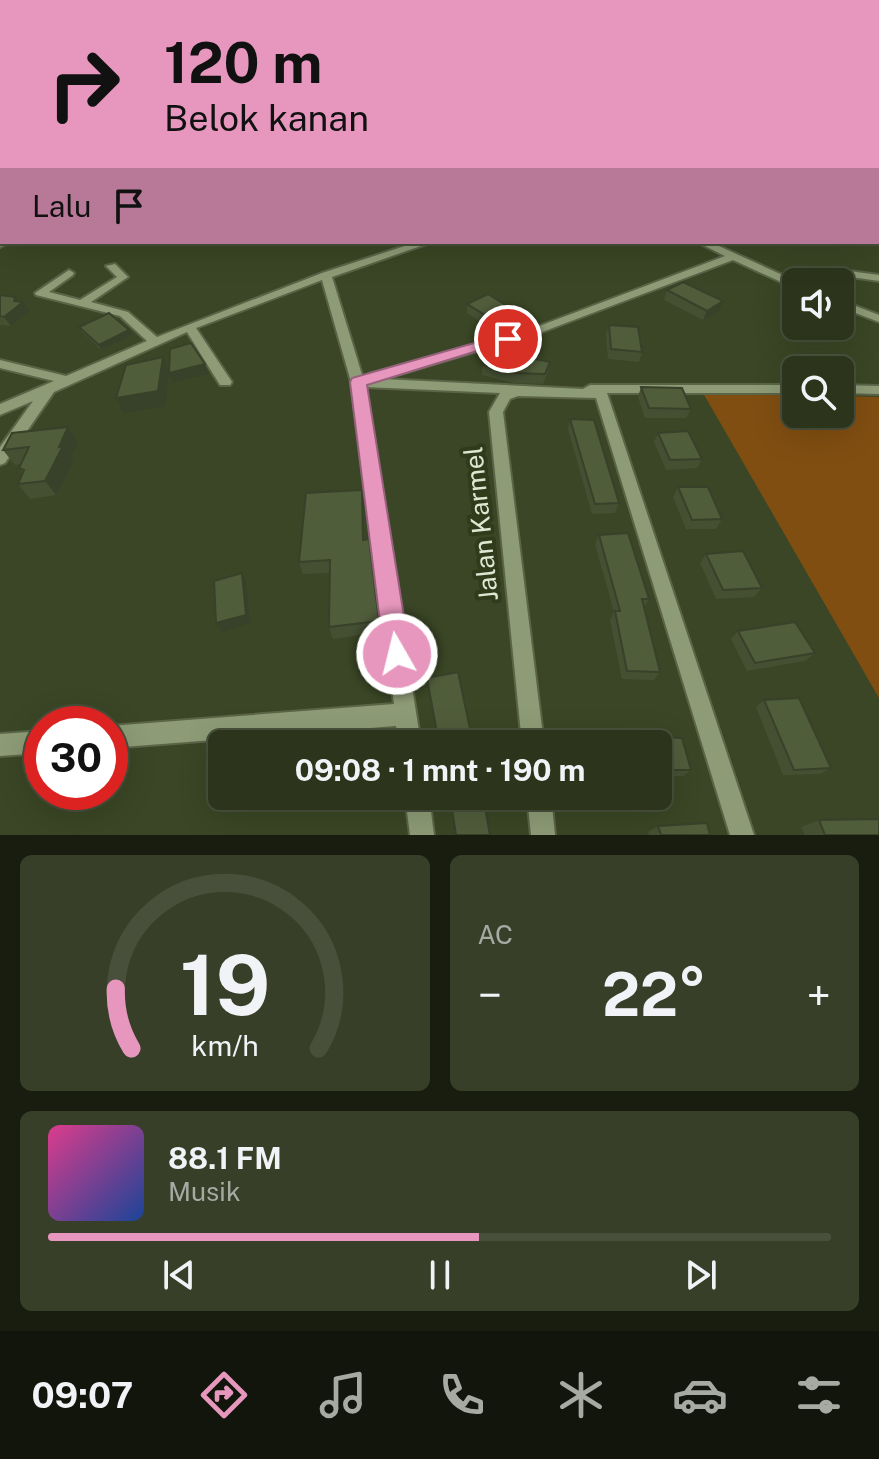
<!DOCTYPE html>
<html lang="id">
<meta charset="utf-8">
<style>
:root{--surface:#2c341c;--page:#383f29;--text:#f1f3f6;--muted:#a6aaa3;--line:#484f3b;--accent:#e797bd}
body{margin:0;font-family:"Public Sans",sans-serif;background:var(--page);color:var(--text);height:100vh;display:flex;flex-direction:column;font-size:30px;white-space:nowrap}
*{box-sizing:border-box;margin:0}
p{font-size:26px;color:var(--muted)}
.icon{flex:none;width:44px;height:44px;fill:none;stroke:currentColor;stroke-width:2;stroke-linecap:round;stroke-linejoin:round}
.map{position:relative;height:835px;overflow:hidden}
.panel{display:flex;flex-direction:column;gap:20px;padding:20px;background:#181d0f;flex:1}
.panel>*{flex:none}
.banner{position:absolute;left:0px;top:0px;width:880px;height:244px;box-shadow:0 8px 32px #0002,0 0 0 2px var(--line);background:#e797bd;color:#111;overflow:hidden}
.fabs{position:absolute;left:782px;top:268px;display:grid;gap:16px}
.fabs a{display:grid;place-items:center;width:72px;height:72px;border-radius:12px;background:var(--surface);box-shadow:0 8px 32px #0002,0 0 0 2px var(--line);font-size:40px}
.speed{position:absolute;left:24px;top:706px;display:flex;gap:16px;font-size:40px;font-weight:700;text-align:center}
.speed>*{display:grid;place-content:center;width:104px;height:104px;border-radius:50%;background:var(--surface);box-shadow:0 8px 32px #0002,0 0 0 2px var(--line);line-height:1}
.speed .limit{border:12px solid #d22;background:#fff;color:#111}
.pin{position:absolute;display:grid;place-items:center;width:68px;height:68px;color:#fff;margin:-34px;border:4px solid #fff;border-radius:50%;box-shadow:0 2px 8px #0007}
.me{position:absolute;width:88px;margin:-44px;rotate:352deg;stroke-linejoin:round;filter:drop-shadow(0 0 6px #0008)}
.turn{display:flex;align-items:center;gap:28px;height:168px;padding:0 32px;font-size:36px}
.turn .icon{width:104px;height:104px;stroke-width:2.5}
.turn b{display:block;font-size:56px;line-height:68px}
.then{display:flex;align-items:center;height:76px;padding:0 32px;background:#0003;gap:16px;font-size:30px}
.big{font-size:60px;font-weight:700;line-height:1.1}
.panel .widget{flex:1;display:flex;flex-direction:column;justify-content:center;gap:12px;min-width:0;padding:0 28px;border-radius:12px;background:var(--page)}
.panel .dial{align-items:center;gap:0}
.dial svg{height:208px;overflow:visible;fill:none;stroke:var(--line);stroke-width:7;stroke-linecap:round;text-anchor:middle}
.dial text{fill:var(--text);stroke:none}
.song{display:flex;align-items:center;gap:24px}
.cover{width:96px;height:96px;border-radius:12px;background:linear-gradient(135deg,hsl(330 70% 55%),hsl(220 70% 35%))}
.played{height:8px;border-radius:4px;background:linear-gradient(90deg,var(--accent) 55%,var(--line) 55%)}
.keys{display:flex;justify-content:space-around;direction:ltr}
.heat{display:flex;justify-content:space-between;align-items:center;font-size:44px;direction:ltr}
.panel .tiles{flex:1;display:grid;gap:20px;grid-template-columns:1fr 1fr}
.widget:last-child{grid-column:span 2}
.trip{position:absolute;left:208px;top:730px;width:464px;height:80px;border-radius:12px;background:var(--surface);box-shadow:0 8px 32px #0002,0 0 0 2px var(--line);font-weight:700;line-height:80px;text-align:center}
.dock{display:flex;height:128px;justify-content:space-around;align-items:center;background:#12150b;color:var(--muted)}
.dock .icon{width:56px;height:56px}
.dock .active{color:var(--accent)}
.dock b{font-size:36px;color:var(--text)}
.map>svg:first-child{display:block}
.green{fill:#804e11}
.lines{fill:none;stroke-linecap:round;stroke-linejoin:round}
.minor-casing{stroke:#5a6447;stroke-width:4}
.minor{fill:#8d9b76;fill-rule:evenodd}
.wall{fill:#455033}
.shaded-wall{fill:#384129}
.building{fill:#505d3b;stroke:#384129;stroke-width:2}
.route{fill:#e797bd;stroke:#96627b;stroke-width:2}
.labels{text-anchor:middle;stroke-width:8;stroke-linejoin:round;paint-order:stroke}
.near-street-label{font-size:26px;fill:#dfe7d3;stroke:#303b1b}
</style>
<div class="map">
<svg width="879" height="835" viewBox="0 0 879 835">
<rect width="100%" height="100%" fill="#3a4625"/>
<polygon class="green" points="703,393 796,395 796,414 840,414 840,396 879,397 879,698"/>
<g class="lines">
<defs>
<g id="minor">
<rect x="0" y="154" width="2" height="4"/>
<rect x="0" y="227" width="2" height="6"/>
<polygon points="0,240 2,240 2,242 9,242 0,247"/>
<polygon points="417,242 432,242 332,277 363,378 368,378 369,374 534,328 725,256 697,242 710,242 798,282 796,282 796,288 792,287 733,260 542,332 383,379 583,389 590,385 796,385 796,393 607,393 754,835 730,835 596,398 518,396 510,399 503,412 544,744 522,744 489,412 500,393 365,387 421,744 399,744 396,726 110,748 110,726 394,704 351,382 322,280 196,328 232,382 230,385 220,385 187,332 54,392 5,463 0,465 0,447 33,401 0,415 0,404 54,381 0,368 0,360 66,376 147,341 120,316 36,295 35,293 69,270 74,273 73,275 49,292 80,300 117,277 106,266 115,264 128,277 91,302 128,312 157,337 322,273"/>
<polygon points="849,271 879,275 879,281 851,277 842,284 840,282 833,282"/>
<polygon points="840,300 879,315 879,322 840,307"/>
<polygon points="840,385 879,386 879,394 840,393"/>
<polygon points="42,731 42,753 0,756 0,734"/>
<polygon points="405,796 429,796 434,835 410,835"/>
<polygon points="527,796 551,796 555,835 531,835"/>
</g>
</defs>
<use href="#minor" class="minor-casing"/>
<use href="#minor" class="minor"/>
</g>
<g class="wall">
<polygon points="667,290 719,311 703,320 664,300"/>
<polygon points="0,295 17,301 29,311 11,326 0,325"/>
<polygon points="467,304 514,320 494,331 467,313"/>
<polygon points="609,325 642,352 639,362 608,359 606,334"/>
<polygon points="79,327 129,330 132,335 101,350 81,331"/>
<polygon points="483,349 550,362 548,372 543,384 514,383 482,375"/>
<polygon points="641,387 691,409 686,418 645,418 638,397"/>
<polygon points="570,419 619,503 615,513 592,514 568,429"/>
<polygon points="68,427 78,442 71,458 74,461 56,495 30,499 18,484 23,473 19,468 21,464 15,465 3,450"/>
<polygon points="658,433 702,459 697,468 666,470 654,442"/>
<polygon points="678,487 722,519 716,529 686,529 673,497"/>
<polygon points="364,504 365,540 369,539 381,632 333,639 329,627 330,573 303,574 299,562"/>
<polygon points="599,535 649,599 644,608 660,672 654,680 622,679 610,620 614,612 595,544"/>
<polygon points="706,554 762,588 754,597 716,599 700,563"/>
<polygon points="738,631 815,653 805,661 747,671 731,639"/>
<polygon points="458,672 473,744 438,744 427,678"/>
<polygon points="764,700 831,768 820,774 783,775 756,707"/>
<polygon points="643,737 682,738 691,770 683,776 658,776 658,744 637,744"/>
<polygon points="819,820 879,835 805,835 801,827"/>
<polygon points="658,826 710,835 649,835 648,832"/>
</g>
<g class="shaded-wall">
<polygon points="15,297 19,304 23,302 29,311 11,326 4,317 14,301"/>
<polygon points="723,301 719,311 703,320 707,311"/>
<polygon points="515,311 514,320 494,331 495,321"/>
<polygon points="129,330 132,335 101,350 99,345"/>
<polygon points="163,357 169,372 165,406 124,413 116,398"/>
<polygon points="205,364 209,374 174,382 169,373"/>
<polygon points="68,427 78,442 71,458 74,461 56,495 45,481"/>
<polygon points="362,490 364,504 365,553 363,540"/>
<polygon points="242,573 246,582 250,623 222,632 216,623"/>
<polygon points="384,656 388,683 377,686 376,682"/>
</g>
<g class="building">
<polygon points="2,167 2,191 0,192 0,168"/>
<polygon points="2,204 2,215 0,215 0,205"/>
<polygon points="683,282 723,301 707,311 667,290"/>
<polygon points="488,294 515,311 495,321 467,304"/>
<polygon points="0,295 15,297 14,301 23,302 4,317 0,316"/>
<polygon points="109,313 129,330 99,345 79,327"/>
<polygon points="609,325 638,327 642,352 611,349"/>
<polygon points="191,343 205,364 169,373 170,349"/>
<polygon points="483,349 550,362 545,374 515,373 483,365"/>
<polygon points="163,357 158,391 116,398 126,365"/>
<polygon points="641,387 682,388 691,409 649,408"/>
<polygon points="570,419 594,420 619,503 595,504"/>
<polygon points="68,427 59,447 63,446 45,481 18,484 24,470 19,468 29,447 3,450 12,433"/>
<polygon points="688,431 702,459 670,460 658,433"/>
<polygon points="678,487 708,487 722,519 692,520"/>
<polygon points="362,490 363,540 369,539 379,621 329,627 330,560 299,562 306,493"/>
<polygon points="628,533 649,599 642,599 660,672 627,671 615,611 620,611 599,535"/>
<polygon points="743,551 762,588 723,590 706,554"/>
<polygon points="242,573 246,615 216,623 214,581"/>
<polygon points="795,622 815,653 755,663 738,631"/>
<polygon points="384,656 387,679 376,682 372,659"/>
<polygon points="458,672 473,743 439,744 427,678"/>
<polygon points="799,698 831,768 794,770 764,700"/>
<polygon points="643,737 682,738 691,770 658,770 658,744 644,744"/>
<polygon points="483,796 490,835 456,835 451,803"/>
<polygon points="879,819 879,835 825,835 819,820"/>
<polygon points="707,823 710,835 661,835 658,826"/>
</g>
<linearGradient id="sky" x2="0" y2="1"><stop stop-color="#202614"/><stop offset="0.49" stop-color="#4f5d51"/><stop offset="1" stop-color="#4f5d51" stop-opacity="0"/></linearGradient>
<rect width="879" height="229" fill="url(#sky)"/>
<polygon class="route" points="502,335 516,339 367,385 410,654 407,663 397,667 388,663 384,654 350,382 352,378"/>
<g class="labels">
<g class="near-street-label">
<text transform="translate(481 524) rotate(-96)" y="9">Jalan Karmel</text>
</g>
</g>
</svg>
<div class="fabs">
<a><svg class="icon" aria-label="sound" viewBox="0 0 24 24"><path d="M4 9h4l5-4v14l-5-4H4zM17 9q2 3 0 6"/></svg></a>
<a><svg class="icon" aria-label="search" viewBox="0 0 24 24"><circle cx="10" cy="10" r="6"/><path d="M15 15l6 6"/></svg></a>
</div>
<div class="speed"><div class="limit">30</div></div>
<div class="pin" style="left:508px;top:339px;background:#d93025"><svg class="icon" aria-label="arrive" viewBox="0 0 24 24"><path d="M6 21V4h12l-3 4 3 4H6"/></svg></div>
<svg class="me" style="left:397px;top:654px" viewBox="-20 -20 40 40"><circle r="17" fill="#e797bd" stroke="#fff" stroke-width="3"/><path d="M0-11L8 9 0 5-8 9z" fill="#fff"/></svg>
<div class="trip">09:08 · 1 mnt · 190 m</div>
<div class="banner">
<div class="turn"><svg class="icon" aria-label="right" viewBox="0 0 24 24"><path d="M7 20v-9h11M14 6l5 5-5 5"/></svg><div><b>120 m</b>Belok kanan</div></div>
<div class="then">Lalu<svg class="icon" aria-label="arrive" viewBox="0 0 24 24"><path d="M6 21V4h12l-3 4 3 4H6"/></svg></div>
</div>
</div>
<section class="panel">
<div class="tiles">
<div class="widget dial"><svg viewBox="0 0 100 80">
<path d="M14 69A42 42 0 1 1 86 69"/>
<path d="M14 69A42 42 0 0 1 8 46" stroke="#e797bd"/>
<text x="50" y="56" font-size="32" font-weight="700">19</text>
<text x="50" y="72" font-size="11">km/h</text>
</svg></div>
<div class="widget"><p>AC</p>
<div class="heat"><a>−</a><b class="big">22°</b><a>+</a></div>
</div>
<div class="widget">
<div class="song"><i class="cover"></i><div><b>88.1 FM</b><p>Musik</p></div></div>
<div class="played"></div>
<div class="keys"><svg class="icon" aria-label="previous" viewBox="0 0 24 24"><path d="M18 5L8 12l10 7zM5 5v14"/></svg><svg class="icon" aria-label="pause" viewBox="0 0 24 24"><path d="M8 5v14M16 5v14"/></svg><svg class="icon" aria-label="next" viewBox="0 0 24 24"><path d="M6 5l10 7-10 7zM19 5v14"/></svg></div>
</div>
</div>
</section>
<nav class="dock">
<b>09:07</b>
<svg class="icon active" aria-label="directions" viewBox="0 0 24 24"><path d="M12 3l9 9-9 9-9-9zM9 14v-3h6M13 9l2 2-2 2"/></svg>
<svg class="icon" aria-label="music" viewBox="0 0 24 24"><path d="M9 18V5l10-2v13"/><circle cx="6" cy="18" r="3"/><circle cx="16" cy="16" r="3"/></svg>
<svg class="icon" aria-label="phone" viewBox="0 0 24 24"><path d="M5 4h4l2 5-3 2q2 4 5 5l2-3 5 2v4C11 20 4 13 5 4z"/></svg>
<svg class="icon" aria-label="climate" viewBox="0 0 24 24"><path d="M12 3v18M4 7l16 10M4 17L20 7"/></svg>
<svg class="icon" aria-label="car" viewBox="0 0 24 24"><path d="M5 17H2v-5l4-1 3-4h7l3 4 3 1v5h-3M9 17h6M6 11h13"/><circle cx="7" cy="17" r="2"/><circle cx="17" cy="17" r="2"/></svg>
<svg class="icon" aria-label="filters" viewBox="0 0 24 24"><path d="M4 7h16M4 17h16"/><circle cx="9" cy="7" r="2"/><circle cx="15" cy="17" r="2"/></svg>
</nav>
